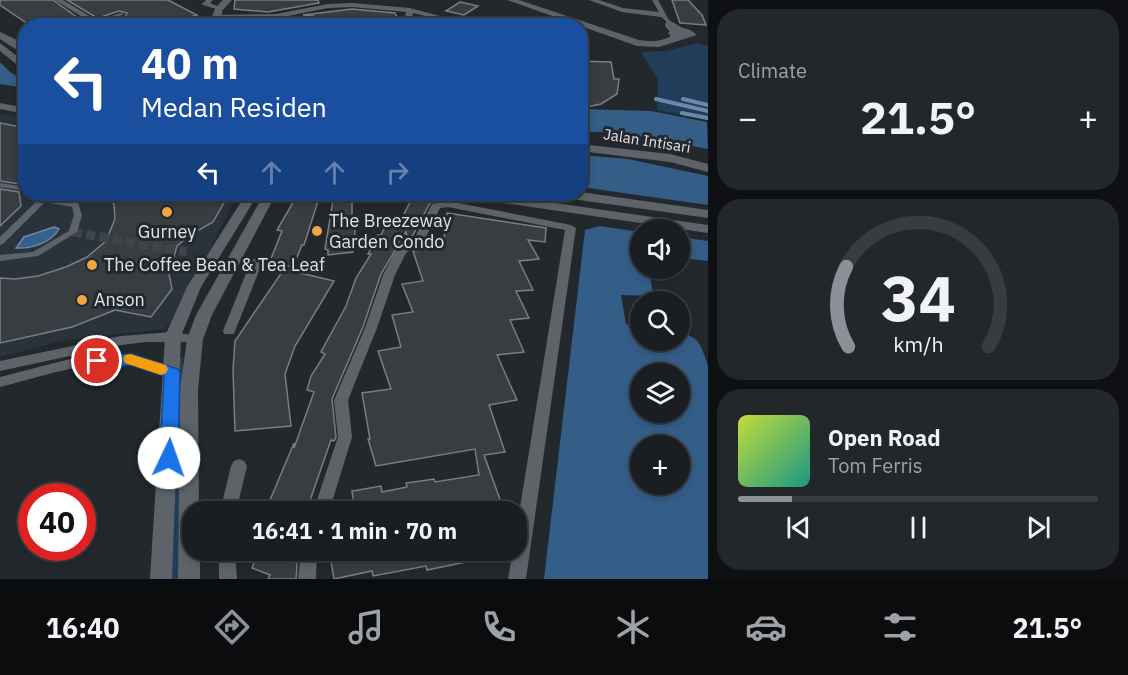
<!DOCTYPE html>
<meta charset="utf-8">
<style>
:root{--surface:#1a1e22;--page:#23272a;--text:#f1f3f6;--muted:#9fa2a5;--line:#383c40;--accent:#8c9099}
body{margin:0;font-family:"IBM Plex Sans",sans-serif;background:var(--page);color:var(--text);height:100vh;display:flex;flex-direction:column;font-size:22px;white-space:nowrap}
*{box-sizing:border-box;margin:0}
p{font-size:20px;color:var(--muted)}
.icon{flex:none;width:33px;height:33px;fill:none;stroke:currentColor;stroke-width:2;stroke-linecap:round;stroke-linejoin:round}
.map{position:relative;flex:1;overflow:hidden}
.drawer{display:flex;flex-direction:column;gap:9px;padding:9px;background:#0e1013;width:420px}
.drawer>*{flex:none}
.guide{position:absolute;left:18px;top:18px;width:570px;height:183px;border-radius:24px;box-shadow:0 3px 9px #0003,0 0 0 2px var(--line);background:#1a4fa0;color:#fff;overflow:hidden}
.tools{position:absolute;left:630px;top:219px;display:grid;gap:12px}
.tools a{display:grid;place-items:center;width:60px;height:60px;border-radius:50%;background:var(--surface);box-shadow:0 3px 9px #0003,0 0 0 2px var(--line);font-size:30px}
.speed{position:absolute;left:18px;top:483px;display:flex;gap:12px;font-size:30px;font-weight:700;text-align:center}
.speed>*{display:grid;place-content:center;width:78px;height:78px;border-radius:50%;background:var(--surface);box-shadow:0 3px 9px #0003,0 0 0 2px var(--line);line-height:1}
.speed .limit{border:9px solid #d22;background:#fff;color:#111}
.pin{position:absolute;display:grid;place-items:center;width:51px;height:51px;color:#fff;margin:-26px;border:3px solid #fff;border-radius:50%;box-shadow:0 2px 6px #0007}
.me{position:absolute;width:66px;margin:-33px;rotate:3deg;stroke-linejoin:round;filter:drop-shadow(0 0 4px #0008)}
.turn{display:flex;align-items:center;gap:21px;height:126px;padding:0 24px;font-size:27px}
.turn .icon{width:78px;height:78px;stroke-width:2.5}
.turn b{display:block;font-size:42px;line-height:51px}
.lanes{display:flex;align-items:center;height:57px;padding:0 24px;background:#0003;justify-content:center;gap:30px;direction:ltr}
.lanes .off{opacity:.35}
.big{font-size:45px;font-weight:800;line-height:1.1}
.drawer .card{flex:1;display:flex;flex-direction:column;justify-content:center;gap:9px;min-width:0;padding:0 21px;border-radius:24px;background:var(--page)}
.drawer .dial{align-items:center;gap:0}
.dial svg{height:156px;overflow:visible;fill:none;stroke:var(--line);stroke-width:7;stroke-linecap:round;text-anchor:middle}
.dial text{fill:var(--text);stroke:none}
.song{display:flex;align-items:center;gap:18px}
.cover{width:72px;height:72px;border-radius:9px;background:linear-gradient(135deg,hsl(70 70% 55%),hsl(170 70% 35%))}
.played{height:6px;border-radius:3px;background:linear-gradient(90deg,var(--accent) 15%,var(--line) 15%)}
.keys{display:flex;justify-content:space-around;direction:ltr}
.heat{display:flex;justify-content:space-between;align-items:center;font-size:33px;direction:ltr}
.trip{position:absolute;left:182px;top:501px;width:345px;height:60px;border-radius:24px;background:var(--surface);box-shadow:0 3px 9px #0003,0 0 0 2px var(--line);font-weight:800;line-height:60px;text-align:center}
.dock{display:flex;height:96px;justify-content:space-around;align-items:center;background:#0a0c0e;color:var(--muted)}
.dock .icon{width:42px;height:42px}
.dock .current{color:var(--accent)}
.dock b{font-size:27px;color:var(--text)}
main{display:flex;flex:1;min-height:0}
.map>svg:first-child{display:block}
.built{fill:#2a333c}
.green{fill:#223d5a}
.forest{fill:#345d88;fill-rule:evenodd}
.water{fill:#37608b;stroke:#6a88a7;stroke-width:1.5}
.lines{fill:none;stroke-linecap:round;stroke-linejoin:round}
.stream{stroke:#6a88a7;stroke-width:4}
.building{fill:#383d42;stroke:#787e84;stroke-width:1.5}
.pedestrian-tunnel{stroke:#404449;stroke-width:9;stroke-dasharray:9 4.5;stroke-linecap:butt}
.pedestrian{fill:#5e6369;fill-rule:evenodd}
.minor{fill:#5e6369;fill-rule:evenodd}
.tertiary{fill:#5e6369;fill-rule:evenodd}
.route{fill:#1a73e8;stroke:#114b97;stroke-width:1.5}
.slow{fill:#f59e0b}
.poi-dot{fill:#f2a542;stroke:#23282d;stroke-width:2}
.labels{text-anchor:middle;stroke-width:6;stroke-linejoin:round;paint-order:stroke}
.far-street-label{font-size:15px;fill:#e1e4e7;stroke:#23282d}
.poi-label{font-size:18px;fill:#e1e4e7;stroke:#23282d;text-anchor:start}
</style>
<main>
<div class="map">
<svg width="708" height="579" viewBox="0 0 708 579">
<rect width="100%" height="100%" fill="#23282d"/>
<polygon class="built" points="0,113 25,118 26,194 238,194 173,320 164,329 64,340 0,357"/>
<g class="green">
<polygon points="698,43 708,46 708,120 657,110 658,79 641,52 666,51"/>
<polygon points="183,357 183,579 171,579 180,358"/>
</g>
<g class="forest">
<polygon points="0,62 10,72 25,81 25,88 0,84"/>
<polygon points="581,109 651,111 707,122 708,149 617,132 581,132"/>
<polygon points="581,155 628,159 708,176 708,205 581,187"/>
<path d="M600,226l40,6v36l8,1 6,27 -33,-1 5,29 14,3v13h40v-7c20,3 22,15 28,33v213h-164l41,-349zM640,374h40v38h-40zM640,446h40v38h-40z"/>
<polygon points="680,237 708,241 708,261 680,258"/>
</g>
<path class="water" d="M54,227l5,2c-8,14 -28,20 -43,19l8,-11z"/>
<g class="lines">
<g class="stream">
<polyline points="656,99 708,111"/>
<polyline points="683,99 708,105"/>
<polyline points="682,113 708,118"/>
</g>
</g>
<g class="building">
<polygon points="0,0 53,0 85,23 81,26 73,26 73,22 59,26 31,26 0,5"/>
<polygon points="67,0 168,0 197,15 161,26 100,26 126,16 127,13 119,11 95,19 94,16"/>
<polygon points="235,0 318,0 319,3 268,12 234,9"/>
<polygon points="672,0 688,0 702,15 706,25 680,23"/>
<polygon points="460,2 478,6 464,15 446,11"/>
<polygon points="352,9 395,13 401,26 300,26 296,22 296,20 314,16 303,15"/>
<polygon points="580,61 611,62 614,79 619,79 617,94 601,104 587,107 580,105"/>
<polygon points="0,123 26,128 26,185 0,181"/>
<polygon points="0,189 19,192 21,206 0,226"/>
<polygon points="103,194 229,194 213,222 190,235 177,246 169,274 172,289 151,317 115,310 72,327 0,343 0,278 15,279 38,276 66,267 87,257 106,241 115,219 114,204"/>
<polygon points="334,194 352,194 352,218 355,218 355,233 353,252 328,255 328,250 325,249"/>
<polygon points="413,196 435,201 430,203 413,235 408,239 406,232 381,274 363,327 332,399 336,437 334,441 331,440 306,512 265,512 294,443 294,448 314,392 307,390 311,376 325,354 321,352 346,306 356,278 371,254 368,254 378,235 381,235 386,225 404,227 401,220"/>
<polygon points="295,199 318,201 304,245 302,245 293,267 278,265 279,263 270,261 282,231 277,230"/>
<polygon points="447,213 546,228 545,242 528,240 539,259 519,261 533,290 516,291 529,318 510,320 524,352 497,355 517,400 489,405 505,452 484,455 502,505 469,510 467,504 441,509 439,504 411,509 412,512 355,512 352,491 381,486 382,492 407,487 406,483 434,479 435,482 479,475 475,449 376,466 368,439 370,439 362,393 391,389 378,351 401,347 392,315 413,312 402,284 423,281 413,251 443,247"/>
<polygon points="284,269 334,281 295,346 285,374 291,426 235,431 233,370 235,341"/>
<polygon points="259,550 293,550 297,566 296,579 268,579 270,575 252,568"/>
<polygon points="329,550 495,550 496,556 427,570 426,566 373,576 372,571 334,579"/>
</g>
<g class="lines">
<polyline class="pedestrian-tunnel" points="73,232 187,252"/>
<g class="pedestrian">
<polygon points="120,13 125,14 92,26 83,26"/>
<polygon points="0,183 26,187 26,191 0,187"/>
<polygon points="39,194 51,194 49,198 78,203 82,215 77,232 38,256 0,261 0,255 33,252 69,231 74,215 72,207 45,202 3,244 0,245 0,237 39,199"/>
</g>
<g class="minor">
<polygon points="55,0 63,0 93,18 94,26 87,26 87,20"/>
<polygon points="206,0 213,0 210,3 222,8 219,10 203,5 202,4"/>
<polygon points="589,0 599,0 623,8 659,12 652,0 658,0 669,20 686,30 682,32 677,30 677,33 671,33 665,26 666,21 661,17 622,12"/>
<polygon points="352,3 410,8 478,26 464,26 413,13 410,26 403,26 406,12 352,7 328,8 283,17 298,26 289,26 275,18 216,19 213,17 216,15 276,14 328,4"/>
<polygon points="194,17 197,19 196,20 184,26 173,26"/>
<polygon points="448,201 571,225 576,228 526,579 508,579 513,550 516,550 516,532 565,230 448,207 440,208 424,241 406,253 395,275 377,328 348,400 352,437 329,512 313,512 338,437 334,400 365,328 383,275 397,248 415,237 432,204"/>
<polygon points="257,257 263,261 235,331 234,334 224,334 223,331 251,261"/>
<polygon points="171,332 200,336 201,339 200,342 146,342 121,345 0,371 0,361 121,336"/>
<path d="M102,354l35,2 40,13 2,4 -2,4 -5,1c-13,-4 -26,-11 -40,-13 -44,-6 -90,12 -132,22v-10l66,-17z"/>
<polygon points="239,459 244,461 247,466 236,512 220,512 231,466 234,461"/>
<polygon points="219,550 235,550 237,579 219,579"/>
<polygon points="301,550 317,550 316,579 298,579"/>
</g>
<g class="tertiary">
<path d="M232,0l-10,11v15h-9c-3,-11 2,-19 10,-26z"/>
<path d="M507,0h12l120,40c12,2 21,2 32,-4l-3,-3c8,-8 21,-6 29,2l-38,12 -22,-1z"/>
<polygon points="0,32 17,40 26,48 26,56 0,39"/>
<polygon points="0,43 26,63 26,72 0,51"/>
<polygon points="0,103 26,108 26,114 0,109"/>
<polygon points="580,144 670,154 708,164 708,172 670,162 580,151"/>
<polygon points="580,192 708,210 708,218 565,198 559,194"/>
<polygon points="246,194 258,194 201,287 181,336 172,579 150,579 165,336 187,287"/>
<polygon points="264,194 276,194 212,315 203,339 198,389 199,512 192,512 192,550 200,550 200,579 178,579 180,389 187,339 196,315"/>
<polygon points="464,194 493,194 708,225 708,233 470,198"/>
</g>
</g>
<polygon class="route" points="132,354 178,369 180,373 178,458 175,463 169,465 163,463 160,458 164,376 131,365 97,367 91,365 89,361 91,357 97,356"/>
<polygon class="slow" points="130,354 166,365 168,369 166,373 161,375 125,363 123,359 125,355"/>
<g class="poi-dot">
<circle cx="167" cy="212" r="6"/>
<circle cx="317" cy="231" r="6"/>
<circle cx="92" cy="265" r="6"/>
<circle cx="82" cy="300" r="6"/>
</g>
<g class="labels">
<g class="far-street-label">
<text transform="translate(647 141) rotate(9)" y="5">Jalan Intisari</text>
</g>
<g class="poi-label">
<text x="329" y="227">The Breezeway<tspan x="329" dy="21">Garden Condo</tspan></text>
<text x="167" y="238" text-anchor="middle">Gurney</text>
<text x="104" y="271">The Coffee Bean &amp; Tea Leaf</text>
<text x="94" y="306">Anson</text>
</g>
</g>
</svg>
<div class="tools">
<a><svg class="icon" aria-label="sound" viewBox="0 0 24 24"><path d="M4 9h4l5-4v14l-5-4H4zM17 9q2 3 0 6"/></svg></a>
<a><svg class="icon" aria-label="search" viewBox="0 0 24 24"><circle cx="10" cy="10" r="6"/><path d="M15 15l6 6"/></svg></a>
<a><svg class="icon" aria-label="layers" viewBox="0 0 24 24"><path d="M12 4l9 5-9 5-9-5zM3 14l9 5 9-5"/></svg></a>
<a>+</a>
</div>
<div class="speed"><div class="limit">40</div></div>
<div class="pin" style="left:97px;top:361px;background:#d93025"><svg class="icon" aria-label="arrive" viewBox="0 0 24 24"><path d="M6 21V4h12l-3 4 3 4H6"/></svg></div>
<svg class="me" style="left:169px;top:458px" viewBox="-20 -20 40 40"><circle r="19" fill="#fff"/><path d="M0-13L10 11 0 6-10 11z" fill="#1a73e8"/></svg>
<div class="trip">16:41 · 1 min · 70 m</div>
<div class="guide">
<div class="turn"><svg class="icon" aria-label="left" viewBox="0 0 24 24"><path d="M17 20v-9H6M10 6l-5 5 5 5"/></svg><div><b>40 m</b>Medan Residen</div></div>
<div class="lanes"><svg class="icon" aria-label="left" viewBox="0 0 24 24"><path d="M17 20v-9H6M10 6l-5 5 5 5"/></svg><svg class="icon off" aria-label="ahead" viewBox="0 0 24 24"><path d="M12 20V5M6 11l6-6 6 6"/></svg><svg class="icon off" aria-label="ahead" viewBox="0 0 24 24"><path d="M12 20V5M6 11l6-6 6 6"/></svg><svg class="icon off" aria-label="right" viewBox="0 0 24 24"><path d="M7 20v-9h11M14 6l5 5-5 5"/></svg></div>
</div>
</div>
<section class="drawer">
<div class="card"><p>Climate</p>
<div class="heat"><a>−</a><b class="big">21.5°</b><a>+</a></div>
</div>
<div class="card dial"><svg viewBox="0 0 100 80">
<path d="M14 69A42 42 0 1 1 86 69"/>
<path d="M14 69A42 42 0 0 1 13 28" stroke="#8c9099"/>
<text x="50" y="56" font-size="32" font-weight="700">34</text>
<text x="50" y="72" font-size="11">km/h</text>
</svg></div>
<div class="card">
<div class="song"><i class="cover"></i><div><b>Open Road</b><p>Tom Ferris</p></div></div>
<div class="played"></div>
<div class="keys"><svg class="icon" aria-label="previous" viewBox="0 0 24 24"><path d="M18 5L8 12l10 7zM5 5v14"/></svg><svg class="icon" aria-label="pause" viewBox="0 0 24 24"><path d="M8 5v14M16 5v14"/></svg><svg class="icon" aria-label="next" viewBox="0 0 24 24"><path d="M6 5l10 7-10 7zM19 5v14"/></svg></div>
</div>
</section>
</main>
<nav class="dock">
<b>16:40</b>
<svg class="icon current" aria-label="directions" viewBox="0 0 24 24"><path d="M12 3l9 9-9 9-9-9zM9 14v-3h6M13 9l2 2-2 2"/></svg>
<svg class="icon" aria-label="music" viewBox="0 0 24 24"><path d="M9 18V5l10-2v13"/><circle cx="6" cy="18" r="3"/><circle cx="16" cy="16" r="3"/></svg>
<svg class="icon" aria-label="phone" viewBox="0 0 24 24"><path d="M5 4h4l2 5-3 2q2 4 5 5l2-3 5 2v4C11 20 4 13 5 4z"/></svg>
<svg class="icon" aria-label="climate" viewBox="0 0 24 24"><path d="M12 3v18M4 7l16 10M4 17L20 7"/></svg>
<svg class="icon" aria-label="car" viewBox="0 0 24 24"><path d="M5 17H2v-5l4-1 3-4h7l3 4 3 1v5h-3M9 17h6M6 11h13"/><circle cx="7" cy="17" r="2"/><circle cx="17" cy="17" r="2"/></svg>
<svg class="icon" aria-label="filters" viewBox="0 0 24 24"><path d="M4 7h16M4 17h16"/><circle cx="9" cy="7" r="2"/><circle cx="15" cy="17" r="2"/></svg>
<b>21.5°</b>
</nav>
